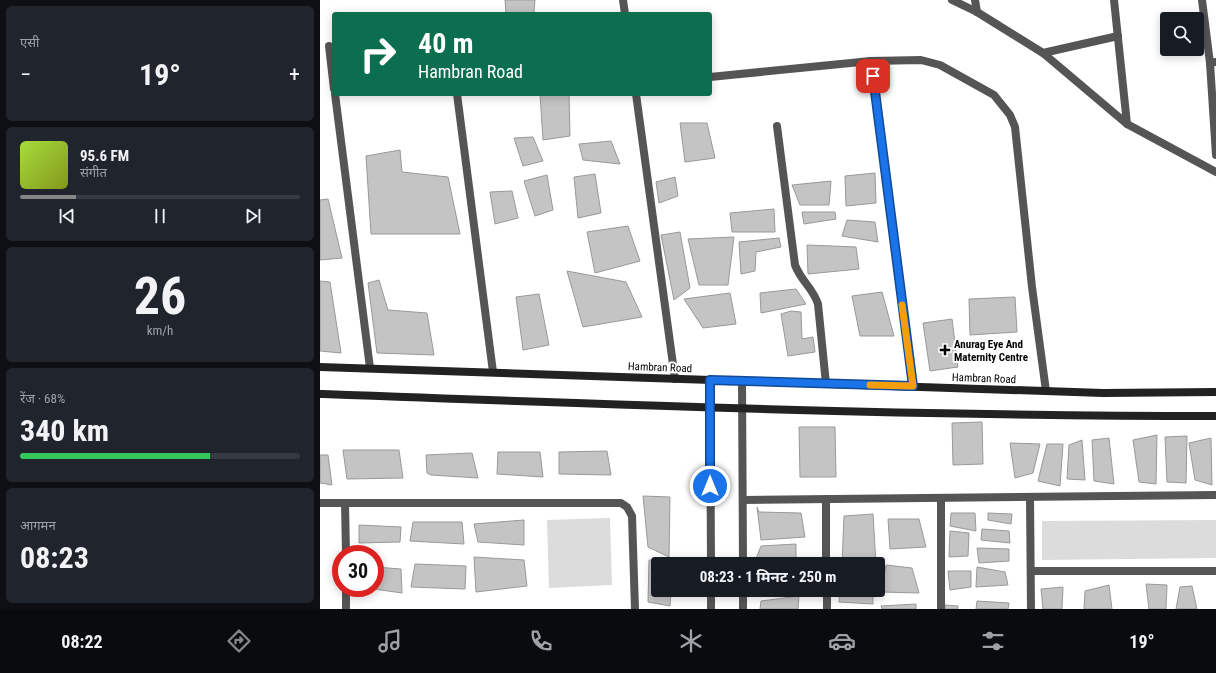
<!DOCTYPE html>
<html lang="hi">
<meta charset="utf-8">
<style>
:root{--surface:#171b24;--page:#20242c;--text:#f1f3f6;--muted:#9ea1a6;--line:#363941;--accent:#858687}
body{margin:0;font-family:"Roboto Condensed","Noto Sans Devanagari",sans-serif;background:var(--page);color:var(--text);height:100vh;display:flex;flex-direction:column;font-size:15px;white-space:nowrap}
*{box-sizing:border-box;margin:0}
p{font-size:13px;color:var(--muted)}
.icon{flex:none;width:22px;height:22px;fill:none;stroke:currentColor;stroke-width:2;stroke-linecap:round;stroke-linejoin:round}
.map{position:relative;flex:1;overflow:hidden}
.drawer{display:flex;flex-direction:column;gap:6px;padding:6px;background:#0d0f14;width:320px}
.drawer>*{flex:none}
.banner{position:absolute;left:12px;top:12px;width:380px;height:84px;border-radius:4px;box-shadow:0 2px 10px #0003;background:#0b6e4f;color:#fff;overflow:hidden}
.tools{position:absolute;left:840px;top:12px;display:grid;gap:8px}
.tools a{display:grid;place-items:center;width:44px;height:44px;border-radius:4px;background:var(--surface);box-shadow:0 2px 10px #0003;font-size:20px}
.speed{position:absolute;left:12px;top:545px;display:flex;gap:8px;font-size:20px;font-weight:700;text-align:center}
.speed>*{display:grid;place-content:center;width:52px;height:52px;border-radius:50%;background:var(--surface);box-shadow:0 2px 10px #0003;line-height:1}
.speed .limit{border:6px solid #d22;background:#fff;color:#111}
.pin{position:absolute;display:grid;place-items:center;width:34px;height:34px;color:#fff;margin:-17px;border-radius:8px;box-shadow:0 2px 6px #0006}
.me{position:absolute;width:44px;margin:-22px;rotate:0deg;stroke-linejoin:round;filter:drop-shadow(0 0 3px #0008)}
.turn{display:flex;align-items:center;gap:14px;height:84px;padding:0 20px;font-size:18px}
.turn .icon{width:52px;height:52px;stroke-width:2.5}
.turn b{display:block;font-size:28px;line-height:34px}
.big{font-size:30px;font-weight:700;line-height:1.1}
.drawer .widget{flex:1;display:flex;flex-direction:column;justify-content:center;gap:6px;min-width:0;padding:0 14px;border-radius:6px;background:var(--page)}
.drawer .dial{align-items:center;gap:0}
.dial b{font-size:52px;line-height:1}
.song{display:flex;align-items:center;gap:12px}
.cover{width:48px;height:48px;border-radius:6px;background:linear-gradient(135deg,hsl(80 70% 55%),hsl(70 70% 35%))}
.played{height:4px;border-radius:2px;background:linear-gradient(90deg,var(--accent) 20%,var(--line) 20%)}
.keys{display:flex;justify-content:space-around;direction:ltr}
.heat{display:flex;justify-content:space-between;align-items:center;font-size:22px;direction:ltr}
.charge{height:6px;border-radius:3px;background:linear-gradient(90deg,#34c759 68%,var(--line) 0)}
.trip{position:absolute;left:331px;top:557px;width:234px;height:40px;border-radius:4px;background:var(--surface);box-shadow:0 2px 10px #0003;font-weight:700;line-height:40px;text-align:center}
.dock{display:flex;height:64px;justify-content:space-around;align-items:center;background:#090b0e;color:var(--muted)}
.dock .icon{width:28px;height:28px}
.dock .on{color:var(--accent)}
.dock b{font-size:18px;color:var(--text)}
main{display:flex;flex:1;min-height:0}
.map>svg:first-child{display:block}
.green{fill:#dcdcdc}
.building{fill:#c4c4c4;stroke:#999}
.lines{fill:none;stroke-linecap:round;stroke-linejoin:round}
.street{stroke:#555;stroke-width:8}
.secondary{stroke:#222;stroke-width:8}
.route-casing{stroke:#114b97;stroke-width:10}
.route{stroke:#1a73e8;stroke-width:7}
.slow{stroke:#f59e0b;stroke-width:7}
.poi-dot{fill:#000;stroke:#fff;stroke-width:1.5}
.labels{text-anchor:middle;stroke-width:4;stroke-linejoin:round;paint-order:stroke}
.poi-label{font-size:11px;font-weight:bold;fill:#000;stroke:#fff;text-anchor:start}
.street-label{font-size:11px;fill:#000;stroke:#fff}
</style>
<main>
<section class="drawer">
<div class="widget"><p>एसी</p>
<div class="heat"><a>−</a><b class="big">19°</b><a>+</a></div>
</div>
<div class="widget">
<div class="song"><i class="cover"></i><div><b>95.6 FM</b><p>संगीत</p></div></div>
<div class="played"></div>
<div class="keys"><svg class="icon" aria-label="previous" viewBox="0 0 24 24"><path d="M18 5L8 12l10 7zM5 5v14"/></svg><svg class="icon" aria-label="pause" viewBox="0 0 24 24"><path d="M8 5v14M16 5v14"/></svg><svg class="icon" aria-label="next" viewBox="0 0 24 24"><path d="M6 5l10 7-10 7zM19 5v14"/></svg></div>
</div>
<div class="widget dial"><b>26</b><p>km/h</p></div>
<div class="widget"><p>रेंज · 68%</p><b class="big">340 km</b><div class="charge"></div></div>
<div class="widget"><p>आगमन</p><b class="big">08:23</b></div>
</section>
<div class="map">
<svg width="896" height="609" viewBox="0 0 896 609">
<rect width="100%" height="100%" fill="#fff"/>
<g class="green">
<polygon points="290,518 292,585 229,588 227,520"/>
<polygon points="896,520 896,558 722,560 722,521"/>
</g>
<g class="building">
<polygon points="185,0 215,0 214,12 208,14 186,14"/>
<polygon points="220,94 249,94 250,136 223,140"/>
<polygon points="360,123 387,123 395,158 365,162"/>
<polygon points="213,137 223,161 203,166 194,138"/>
<polygon points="291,141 300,164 263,160 259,144"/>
<polygon points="80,150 82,172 128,177 140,234 51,234 46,156"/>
<polygon points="555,173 556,203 526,206 525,176"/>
<polygon points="275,174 281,213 258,218 254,177"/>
<polygon points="227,175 233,210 215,216 204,181"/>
<polygon points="355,177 358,196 339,203 336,182"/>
<polygon points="511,181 509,205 480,205 472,185"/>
<polygon points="192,191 198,218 175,224 170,192"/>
<polygon points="8,199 22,258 0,260 0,200"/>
<polygon points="454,209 455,232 412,232 410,213"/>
<polygon points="482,212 515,212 516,219 484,224"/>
<polygon points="527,220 555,222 558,242 522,236"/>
<polygon points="308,226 320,261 275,273 267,232"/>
<polygon points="360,232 370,288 354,300 341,235"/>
<polygon points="414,237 408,285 379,285 368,239"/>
<polygon points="459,238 461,247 436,252 435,271 421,274 419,242"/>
<polygon points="487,245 536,247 539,269 488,274"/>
<polygon points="247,271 306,282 322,317 263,327"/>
<polygon points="59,280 68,310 107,313 114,355 57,353 48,283"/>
<polygon points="0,281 10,282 21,353 0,351"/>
<polygon points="476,289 486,304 441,313 440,293"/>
<polygon points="562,292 574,336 540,336 532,296"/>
<polygon points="410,293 416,324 383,328 364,299"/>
<polygon points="219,294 229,345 203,350 196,297"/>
<polygon points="695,297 697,332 650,335 649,299"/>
<polygon points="471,311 481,312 482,339 493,337 495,352 468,356 461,314"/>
<polygon points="632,319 638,367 610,371 603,323"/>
<polygon points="662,422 663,464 633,465 632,423"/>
<polygon points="479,427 515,427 516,477 480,477"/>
<polygon points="837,435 836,484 819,482 813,440"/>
<polygon points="867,436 866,483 847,482 845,437"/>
<polygon points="789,438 794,484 774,481 772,440"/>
<polygon points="891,438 892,485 875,480 869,443"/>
<polygon points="762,440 765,480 747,479 749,445"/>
<polygon points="690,443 720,444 713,473 695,478"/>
<polygon points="727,444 743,444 740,486 718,481"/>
<polygon points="23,450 79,450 83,478 27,479"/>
<polygon points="287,451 291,475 239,474 239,452"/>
<polygon points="178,452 220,452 223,477 177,474"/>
<polygon points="152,453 158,478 111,475 107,473 106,455"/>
<polygon points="0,455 8,455 12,485 0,483"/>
<polygon points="323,496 350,497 349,557 328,547"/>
<polygon points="437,507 439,512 481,513 485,537 441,540"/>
<polygon points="631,513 655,513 656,531 630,526"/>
<polygon points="668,513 692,514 691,524 668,520"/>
<polygon points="553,514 556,564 522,564 524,516"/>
<polygon points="568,519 599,519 606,547 570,549"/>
<polygon points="204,520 204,545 158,542 154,524"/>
<polygon points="93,522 142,522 144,544 90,541"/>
<polygon points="39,525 81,527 80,542 39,543"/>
<polygon points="662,529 689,531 690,543 661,540"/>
<polygon points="630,531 649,533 648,556 629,557"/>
<polygon points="476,544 476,564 434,564 441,546"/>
<polygon points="657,548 689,549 689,561 659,563"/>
<polygon points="154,557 204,560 207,586 156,592"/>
<polygon points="329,560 354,562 353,564 338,564 338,590 351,590 350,606 328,602"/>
<polygon points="95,564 146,566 145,589 91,587"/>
<polygon points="566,565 592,568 599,593 562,592"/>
<polygon points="55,567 81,569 82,593 47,588 55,588"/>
<polygon points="657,567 685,572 688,585 656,587"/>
<polygon points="628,571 651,571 651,587 630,590"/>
<polygon points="826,584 847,585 846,609 829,609"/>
<polygon points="789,585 792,609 764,609 765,591"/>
<polygon points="872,586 877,609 856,609 860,587"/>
<polygon points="743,587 742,609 723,609 721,589"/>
<polygon points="520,590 553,590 553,604 519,602"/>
<polygon points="479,596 478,609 440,609 441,601"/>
<polygon points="657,601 689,603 688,609 656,609"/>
<polygon points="596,604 596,609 562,609 561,606"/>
<polygon points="625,605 638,606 638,609 625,609"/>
</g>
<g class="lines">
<g class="street">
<polyline points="303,0 305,14"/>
<polyline points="632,0 657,12 723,53 798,36"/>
<polyline points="655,0 657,12"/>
<polyline points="794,0 807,124 896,172"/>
<polyline points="882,0 890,63 896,62"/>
<polyline points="9,46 14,89"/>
<polyline points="723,53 807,124"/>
<polyline points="551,61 601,60 620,65 674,95 690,115 695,127 712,287 726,391"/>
<polyline points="890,63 896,155"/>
<polyline points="390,77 551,61 593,386"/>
<polyline points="15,94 50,368"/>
<polyline points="137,94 173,372"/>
<polyline points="316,94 355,379"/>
<path d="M457,126l18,139c6,16 18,23 23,39l8,80"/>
<polyline points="390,380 391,564"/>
<polyline points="422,381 423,564"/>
<polyline points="710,497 711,609"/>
<polyline points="506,499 506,564"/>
<polyline points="423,500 896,495"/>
<polyline points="0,503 301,503 307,507 312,516 315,609"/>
<polyline points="25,503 26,554"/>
<polyline points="711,571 896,571"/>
<polyline points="26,588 26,609"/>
<polyline points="391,590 391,609"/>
<polyline points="507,590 507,609"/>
<polyline points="423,609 423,590"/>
<polyline points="621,609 621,498"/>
</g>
<g class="secondary">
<polyline points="0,367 783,393 896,392"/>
<path d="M0,394c299,11 597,22 896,22"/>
</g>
</g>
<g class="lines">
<defs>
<polyline id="route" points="390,486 390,380 593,386 553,76"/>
</defs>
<use href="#route" class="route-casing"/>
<use href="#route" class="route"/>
<polyline class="slow" points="550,385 593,386 582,305"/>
</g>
<path class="poi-dot" d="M623 344h4v4h4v4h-4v4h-4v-4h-4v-4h4z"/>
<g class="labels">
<g class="poi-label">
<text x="634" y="348">Anurag Eye And<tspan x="634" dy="13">Maternity Centre</tspan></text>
</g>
<g class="street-label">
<text transform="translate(340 367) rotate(2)" y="4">Hambran Road</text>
<text transform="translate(664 378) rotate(2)" y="4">Hambran Road</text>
</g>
</g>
</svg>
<div class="tools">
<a><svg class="icon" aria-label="search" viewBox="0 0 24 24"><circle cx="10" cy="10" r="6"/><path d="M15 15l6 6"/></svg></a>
</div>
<div class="speed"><div class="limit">30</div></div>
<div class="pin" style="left:553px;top:76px;background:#d93025"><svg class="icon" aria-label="arrive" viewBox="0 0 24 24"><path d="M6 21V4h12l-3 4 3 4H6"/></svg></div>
<svg class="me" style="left:390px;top:486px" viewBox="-20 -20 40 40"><circle r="17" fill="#1a73e8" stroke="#fff" stroke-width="3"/><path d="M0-11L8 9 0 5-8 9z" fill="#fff"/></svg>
<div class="trip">08:23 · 1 मिनट · 250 m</div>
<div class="banner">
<div class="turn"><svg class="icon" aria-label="right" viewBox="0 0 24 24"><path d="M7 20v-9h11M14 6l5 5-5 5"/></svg><div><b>40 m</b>Hambran Road</div></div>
</div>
</div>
</main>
<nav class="dock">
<b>08:22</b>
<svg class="icon on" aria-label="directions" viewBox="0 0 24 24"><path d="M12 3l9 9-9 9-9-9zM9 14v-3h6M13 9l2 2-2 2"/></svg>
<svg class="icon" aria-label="music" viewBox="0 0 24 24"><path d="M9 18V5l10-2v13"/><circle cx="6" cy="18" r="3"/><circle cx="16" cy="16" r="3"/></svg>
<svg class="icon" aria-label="phone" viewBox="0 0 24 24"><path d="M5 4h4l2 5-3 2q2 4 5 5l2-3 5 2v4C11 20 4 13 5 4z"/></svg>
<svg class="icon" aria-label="climate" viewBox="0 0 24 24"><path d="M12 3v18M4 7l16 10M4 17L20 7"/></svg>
<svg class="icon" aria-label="car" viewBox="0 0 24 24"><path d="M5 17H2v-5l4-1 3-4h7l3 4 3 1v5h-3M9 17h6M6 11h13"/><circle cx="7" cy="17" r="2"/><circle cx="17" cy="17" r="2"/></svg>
<svg class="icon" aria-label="filters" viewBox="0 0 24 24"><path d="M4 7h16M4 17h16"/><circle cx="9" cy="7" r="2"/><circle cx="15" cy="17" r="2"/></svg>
<b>19°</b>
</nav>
